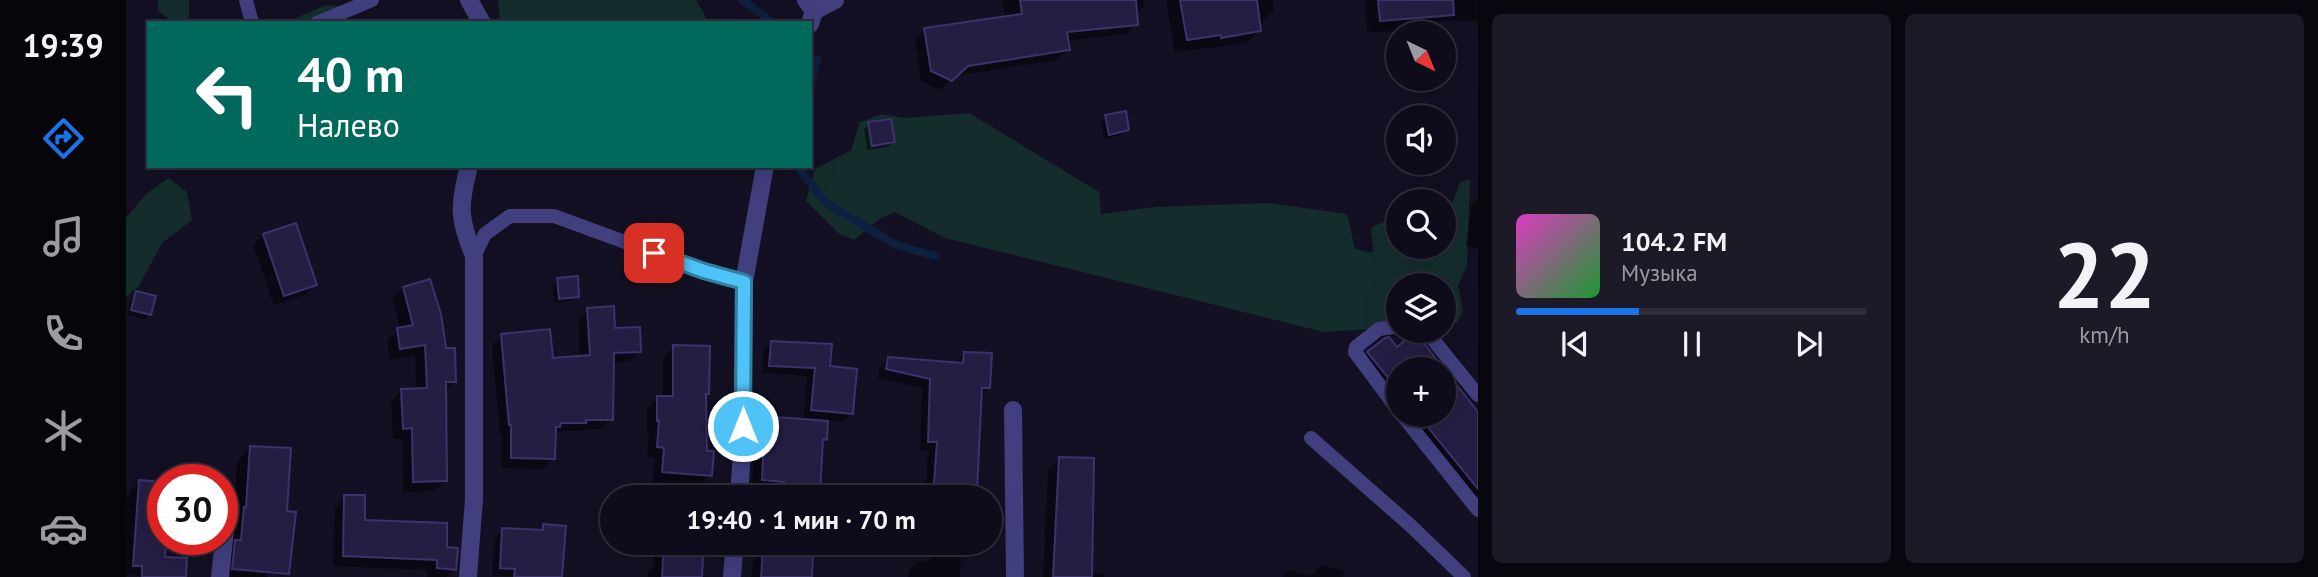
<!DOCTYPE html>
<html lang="ru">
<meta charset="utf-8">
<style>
:root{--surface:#0e0c1a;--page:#1c1a27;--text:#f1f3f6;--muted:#9b9ba2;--line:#2e2c39;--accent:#1a73e8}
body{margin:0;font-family:"PT Sans",sans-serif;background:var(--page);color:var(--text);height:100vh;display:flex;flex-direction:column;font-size:26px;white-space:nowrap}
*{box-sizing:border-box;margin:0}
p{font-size:23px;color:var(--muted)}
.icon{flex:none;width:38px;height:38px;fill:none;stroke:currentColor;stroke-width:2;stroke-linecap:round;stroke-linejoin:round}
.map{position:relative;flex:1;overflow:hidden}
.panel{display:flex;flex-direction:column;gap:14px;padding:14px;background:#08070e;width:840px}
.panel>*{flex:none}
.banner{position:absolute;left:21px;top:21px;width:665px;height:147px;border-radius:0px;box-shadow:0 7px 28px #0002,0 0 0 2px var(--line);background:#00695c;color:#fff;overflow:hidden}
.needle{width:46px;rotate:137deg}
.fabs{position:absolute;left:1260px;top:21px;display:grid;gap:14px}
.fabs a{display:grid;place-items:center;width:70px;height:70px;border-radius:50%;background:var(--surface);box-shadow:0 7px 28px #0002,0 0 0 2px var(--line);font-size:35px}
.speed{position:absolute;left:21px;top:464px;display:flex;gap:14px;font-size:35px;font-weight:700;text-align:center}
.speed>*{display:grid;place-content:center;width:91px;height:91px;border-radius:50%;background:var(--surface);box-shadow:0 7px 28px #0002,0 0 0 2px var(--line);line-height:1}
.speed .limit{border:10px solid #d22;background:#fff;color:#111}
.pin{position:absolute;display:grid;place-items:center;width:60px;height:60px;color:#fff;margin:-30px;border-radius:14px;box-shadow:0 4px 10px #0006}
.me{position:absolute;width:77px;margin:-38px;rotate:0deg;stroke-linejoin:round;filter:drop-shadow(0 0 5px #0008)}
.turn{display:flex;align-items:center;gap:24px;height:147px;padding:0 35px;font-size:32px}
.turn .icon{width:91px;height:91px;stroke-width:2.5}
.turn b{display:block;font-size:49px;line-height:60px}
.panel .tile{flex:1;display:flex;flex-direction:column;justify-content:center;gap:10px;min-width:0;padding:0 24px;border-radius:10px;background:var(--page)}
.panel .dial{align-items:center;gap:0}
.dial b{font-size:91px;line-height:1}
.song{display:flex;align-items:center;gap:21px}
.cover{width:84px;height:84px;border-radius:10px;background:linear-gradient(135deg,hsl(310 70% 55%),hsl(130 70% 35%))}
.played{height:7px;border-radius:4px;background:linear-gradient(90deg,var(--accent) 35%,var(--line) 35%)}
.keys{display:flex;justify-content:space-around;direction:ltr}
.panel .tiles{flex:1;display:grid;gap:14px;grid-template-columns:repeat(2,1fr)}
.trip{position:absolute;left:474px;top:485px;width:402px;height:70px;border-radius:35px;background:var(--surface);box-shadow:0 7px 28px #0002,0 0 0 2px var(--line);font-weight:600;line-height:70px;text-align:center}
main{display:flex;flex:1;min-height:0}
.tab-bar{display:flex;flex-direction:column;width:126px;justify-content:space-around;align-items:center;background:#06050a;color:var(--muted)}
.tab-bar .icon{width:49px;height:49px}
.tab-bar .on{color:var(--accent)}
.tab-bar b{font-size:32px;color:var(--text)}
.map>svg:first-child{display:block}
.green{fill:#142d2c}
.shadow{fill:#0007}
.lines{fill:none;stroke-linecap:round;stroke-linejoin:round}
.stream{stroke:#0e203f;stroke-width:8}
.building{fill:#251e43;stroke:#3d326d;stroke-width:2}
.service{stroke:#413f7e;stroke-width:14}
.minor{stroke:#413f7e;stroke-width:18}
.route-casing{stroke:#337fa1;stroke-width:18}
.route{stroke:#4fc3f7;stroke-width:12}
</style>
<main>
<nav class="tab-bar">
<b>19:39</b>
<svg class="icon on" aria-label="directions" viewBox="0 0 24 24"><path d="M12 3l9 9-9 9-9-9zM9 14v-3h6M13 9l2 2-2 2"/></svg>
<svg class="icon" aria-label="music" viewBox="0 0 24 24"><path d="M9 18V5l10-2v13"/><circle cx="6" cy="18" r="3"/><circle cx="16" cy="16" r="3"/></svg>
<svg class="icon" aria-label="phone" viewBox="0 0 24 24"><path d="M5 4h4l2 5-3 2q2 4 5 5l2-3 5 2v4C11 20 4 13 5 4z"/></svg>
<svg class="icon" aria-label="climate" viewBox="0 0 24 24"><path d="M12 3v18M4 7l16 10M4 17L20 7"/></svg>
<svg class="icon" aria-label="car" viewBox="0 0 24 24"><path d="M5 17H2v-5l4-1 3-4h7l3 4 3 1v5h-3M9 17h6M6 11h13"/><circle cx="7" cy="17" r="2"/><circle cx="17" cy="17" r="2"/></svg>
</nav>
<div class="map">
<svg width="1352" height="577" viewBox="0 0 1352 577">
<rect width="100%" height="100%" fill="#131023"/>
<g class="green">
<polygon points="32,0 63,0 63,18 48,23 32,11"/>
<polygon points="372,0 570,0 583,23 374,23"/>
<polygon points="200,5 217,6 219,23 158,23"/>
<polygon points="843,113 973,192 975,214 1029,207 1143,203 1221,214 1229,249 1247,253 1245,228 1268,216 1272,217 1272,247 1318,247 1318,209 1324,209 1334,182 1344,179 1341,265 1332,286 1337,311 1331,323 1318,324 1318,285 1272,285 1272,327 1198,332 819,238 769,212 752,220 728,240 712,233 680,201 689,169 725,150 734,122 756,114 779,118"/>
<polygon points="43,178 61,192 66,220 36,243 13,286 0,297 0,218 20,194"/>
</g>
<g class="shadow">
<polygon points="876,0 1017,0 1018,6 1010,14 1011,24 1000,34 940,41 942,50 931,60 829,76 814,90 795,81 789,40 799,30 879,18"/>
<polygon points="1040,0 1147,0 1148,10 1136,23 1132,23 1133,31 1121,43 1049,52"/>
<polygon points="1239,0 1352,0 1352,21 1299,21 1291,29 1241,33"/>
<polygon points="980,117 1001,130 996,135 978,139 975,122"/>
<polygon points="743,124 767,142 762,147 741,150 738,129"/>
<polygon points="1352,199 1352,248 1340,246 1346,205"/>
<polygon points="138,235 189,284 179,295 148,305 127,245"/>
<polygon points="432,280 452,296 446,301 428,303 427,285"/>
<polygon points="277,288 319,350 328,381 319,391 320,480 309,491 277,492 276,439 267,439 265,401 276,390 290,390 289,355 264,359 261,340 275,329 266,299"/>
<polygon points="10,293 24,314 19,319 1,315 5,299"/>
<polygon points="462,310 513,351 503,362 486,362 485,419 475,429 428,432 427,458 417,469 375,468 376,435 374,435 366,345 376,335 425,359 454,357 452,320"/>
<polygon points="1288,335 1316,369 1272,369 1272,403 1237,359 1242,353 1270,350"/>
<polygon points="645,343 702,368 725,413 716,422 701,420 699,439 695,443 692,491 687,497 647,497 648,492 626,490 628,449 624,448 625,429 636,418 677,421 681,376 636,373 637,351"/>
<polygon points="548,347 581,393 579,396 579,452 585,475 574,485 527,482 529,458 521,457 523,431 521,431 521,408 532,398 537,398 537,358"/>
<polygon points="838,354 863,387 854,396 849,497 794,497 800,488 802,451 794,450 796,388 752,378 753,369 763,359 829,363"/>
<polygon points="1318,371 1352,414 1352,501 1282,415 1318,415"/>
<polygon points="124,447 142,566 141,577 94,577 108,519 111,461"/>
<polygon points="933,459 964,573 978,574 978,577 917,577 922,470"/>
<polygon points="14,482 38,539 37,558 59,577 0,575 0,498 3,498 4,492"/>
<polygon points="219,497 237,521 319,549 329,569 320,577 301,577 301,570 207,566 209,508"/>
<polygon points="418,526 437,563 435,577 366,576 369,538 377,530 412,532"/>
<polygon points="537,542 566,542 574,576 585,577 522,577 522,572 527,567 528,551"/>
<polygon points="805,542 846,542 842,547 835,547 834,577 782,577 783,571 792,562 804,562"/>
<polygon points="638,550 684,577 625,577 627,561"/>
<polygon points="1196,565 1219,571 1217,577 1156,577 1163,570 1185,576"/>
</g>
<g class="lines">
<g class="stream">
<polyline points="616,0 648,23"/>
<polyline points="684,88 691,59"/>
<polyline points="675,166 674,170 700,203 770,245 810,256"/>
</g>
</g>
<g class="building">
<polygon points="894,0 1010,0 1012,25 941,32 944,50 842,66 826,81 805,71 798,28 896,14"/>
<polygon points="1054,0 1131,0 1135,31 1095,38 1095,35 1061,40"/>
<polygon points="1252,0 1327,0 1328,15 1254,21"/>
<polygon points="1000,111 1003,130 983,135 979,115"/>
<polygon points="765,119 769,142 746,146 742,122"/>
<polygon points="170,223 191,285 158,296 137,234"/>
<polygon points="452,276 453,297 433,299 431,278"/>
<polygon points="304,279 315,314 320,348 329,348 330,382 320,382 321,481 287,482 286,428 277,429 275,389 301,388 299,345 274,349 271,328 287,325 277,287"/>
<polygon points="10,291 30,296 25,315 5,310"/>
<polygon points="488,306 489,328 514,327 515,352 488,353 487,420 460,420 460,423 435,423 434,427 430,427 429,459 385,458 385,425 383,425 375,334 424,329 427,358 464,355 461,308"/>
<polygon points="1289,332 1352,412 1352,489 1292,415 1318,415 1318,369 1272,369 1272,390 1241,352 1259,338 1263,337 1271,347"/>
<polygon points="645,341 706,344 704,366 731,369 727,414 685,410 689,368 643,366"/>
<polygon points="547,345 584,346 583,394 580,394 581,451 588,451 586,476 536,472 538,448 531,447 533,421 531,421 531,396 547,396"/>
<polygon points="838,352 866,353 864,388 856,388 851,490 836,489 836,497 807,497 811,442 802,442 804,379 760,369 762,357 837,363"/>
<polygon points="635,416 702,421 701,440 697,439 694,492 657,490 658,482 636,480 638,439 634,438"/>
<polygon points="124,446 165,448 161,511 170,512 163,574 106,569 109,540 115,540 118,507 120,507"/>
<polygon points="933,457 968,458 966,577 927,577"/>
<polygon points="13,480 37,482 37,539 40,539 39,557 61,558 60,577 16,577 16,566 7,566"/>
<polygon points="218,495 239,495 239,520 321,523 321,547 332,548 330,570 311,568 311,560 217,556"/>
<polygon points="417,524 440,526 436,577 388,577 389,569 374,568 376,528 417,530"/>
<polygon points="538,542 578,542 576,577 536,577"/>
<polygon points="637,548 680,551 680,555 687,556 686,577 635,577"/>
</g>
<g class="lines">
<g class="service">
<polyline points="120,0 126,23"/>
<polyline points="191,23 246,0"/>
<polyline points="348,256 359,234 384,216 428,216 578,271 618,282"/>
<polyline points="1272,326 1253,329 1230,347 1229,352 1272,410"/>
<polyline points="1300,331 1352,395"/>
<polyline points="1276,415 1352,510"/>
<polyline points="1185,438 1285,526 1338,577"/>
</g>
<g class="minor">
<polyline points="343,0 356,23"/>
<polyline points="680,0 688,11 684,24"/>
<polyline points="688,11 709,0"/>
<polyline points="887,410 889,577"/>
<polyline points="613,497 616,450 618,282 639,166"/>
<polyline points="94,577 101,512"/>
<path d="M342,577l6,-78v-243c-16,-38 -15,-51 -5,-90"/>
<polyline points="606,577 609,542"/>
</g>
</g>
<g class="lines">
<defs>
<polyline id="route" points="528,253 578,271 618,282 617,426"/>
</defs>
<use href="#route" class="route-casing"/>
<use href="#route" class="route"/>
</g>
</svg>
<div class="fabs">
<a><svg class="needle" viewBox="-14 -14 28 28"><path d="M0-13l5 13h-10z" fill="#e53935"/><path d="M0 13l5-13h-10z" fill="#9b9ba2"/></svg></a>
<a><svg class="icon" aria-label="sound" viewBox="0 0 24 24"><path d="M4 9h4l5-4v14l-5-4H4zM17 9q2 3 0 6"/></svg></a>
<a><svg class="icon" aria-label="search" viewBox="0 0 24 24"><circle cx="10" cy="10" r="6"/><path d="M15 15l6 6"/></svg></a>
<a><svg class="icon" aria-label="layers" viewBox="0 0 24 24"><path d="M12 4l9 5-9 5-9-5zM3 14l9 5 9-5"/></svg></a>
<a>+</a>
</div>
<div class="speed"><div class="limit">30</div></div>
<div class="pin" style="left:528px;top:253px;background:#d93025"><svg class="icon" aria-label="arrive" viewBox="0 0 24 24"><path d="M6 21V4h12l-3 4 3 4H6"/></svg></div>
<svg class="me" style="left:617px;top:426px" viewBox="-20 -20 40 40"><circle r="17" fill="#4fc3f7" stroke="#fff" stroke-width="3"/><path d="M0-11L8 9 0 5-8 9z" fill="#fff"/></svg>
<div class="trip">19:40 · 1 мин · 70 m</div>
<div class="banner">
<div class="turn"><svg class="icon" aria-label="left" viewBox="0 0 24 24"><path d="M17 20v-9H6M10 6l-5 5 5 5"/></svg><div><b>40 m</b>Налево</div></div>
</div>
</div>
<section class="panel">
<div class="tiles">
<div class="tile">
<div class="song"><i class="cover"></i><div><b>104.2 FM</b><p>Музыка</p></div></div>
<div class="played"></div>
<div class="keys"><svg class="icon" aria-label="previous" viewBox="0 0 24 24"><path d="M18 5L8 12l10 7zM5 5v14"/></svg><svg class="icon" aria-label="pause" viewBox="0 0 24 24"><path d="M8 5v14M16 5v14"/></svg><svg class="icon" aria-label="next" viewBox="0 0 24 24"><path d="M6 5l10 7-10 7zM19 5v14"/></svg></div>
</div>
<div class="tile dial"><b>22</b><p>km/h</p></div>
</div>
</section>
</main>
